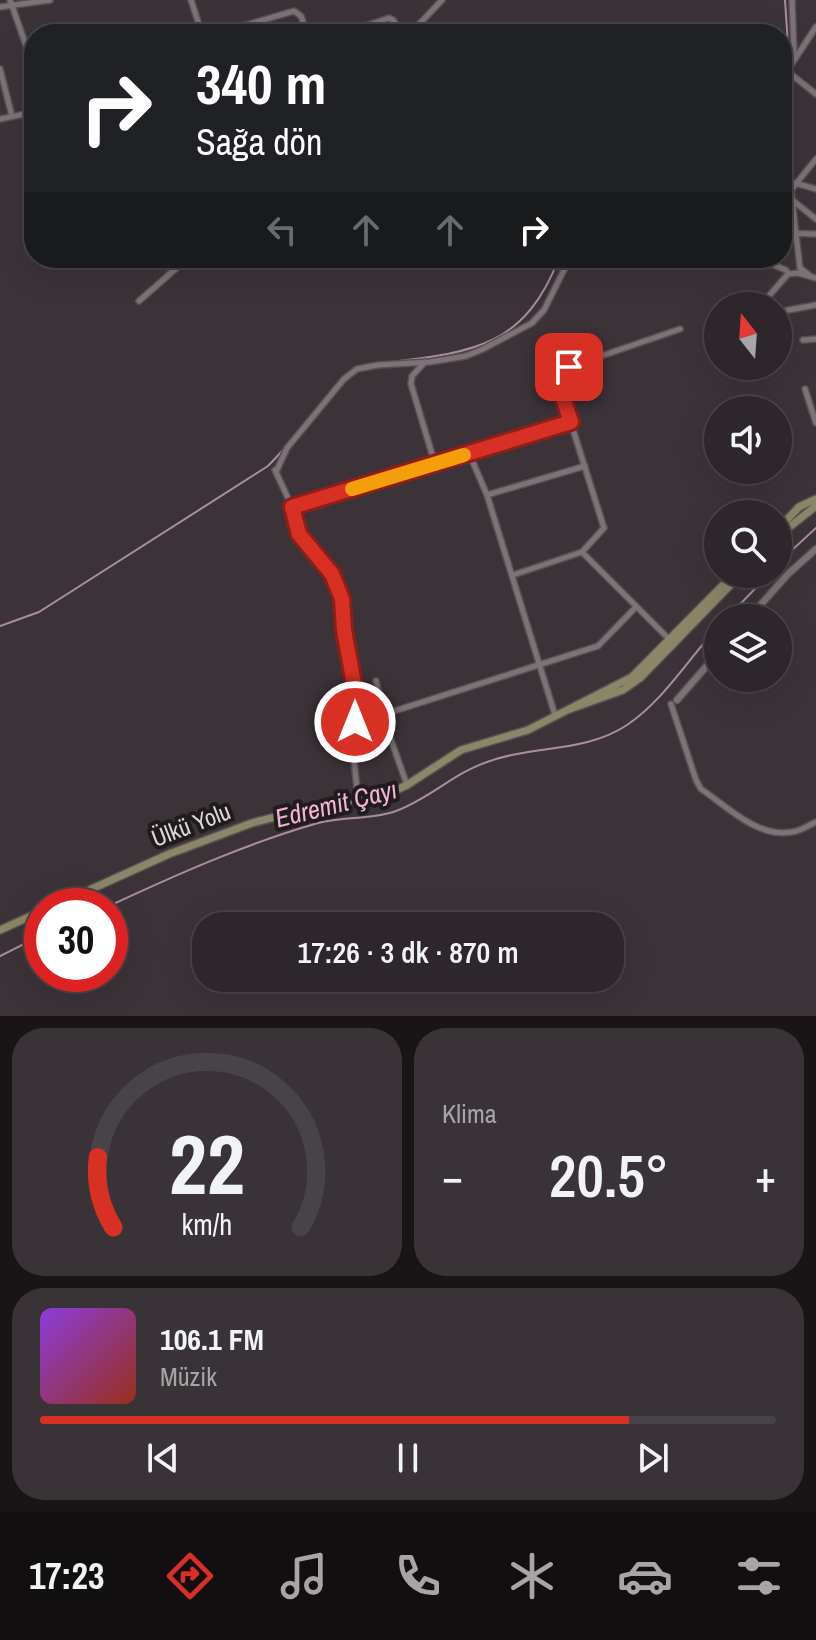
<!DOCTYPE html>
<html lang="tr">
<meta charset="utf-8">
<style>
:root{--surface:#2d262a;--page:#393236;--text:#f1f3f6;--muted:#a7a5a8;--line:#484347;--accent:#d93025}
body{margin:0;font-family:"Archivo Narrow",sans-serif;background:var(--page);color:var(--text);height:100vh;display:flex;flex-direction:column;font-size:30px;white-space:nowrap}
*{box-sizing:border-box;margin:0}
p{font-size:26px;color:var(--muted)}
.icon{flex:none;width:44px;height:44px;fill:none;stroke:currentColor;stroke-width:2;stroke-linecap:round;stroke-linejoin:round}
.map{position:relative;height:1016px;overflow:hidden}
.details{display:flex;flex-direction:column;gap:12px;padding:12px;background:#191517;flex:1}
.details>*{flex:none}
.top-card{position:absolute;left:24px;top:24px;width:768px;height:244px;border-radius:32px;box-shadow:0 8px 32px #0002,0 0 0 2px var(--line);background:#202124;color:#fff;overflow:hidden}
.needle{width:52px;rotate:343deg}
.tools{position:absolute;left:704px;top:292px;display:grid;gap:16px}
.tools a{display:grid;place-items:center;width:88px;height:88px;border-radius:50%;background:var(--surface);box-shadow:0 8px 32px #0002,0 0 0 2px var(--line);font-size:40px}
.speed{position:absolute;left:24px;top:888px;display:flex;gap:16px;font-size:40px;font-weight:700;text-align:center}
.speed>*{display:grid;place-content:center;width:104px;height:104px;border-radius:50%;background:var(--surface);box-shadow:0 8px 32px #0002,0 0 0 2px var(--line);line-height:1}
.speed .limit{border:12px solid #d22;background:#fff;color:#111}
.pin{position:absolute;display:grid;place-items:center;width:68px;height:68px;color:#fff;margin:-34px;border-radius:16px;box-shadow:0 4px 12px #0006}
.me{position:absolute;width:88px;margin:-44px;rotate:0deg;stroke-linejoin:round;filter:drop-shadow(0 0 6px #0008)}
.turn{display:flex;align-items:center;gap:28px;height:168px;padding:0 40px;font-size:36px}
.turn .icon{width:104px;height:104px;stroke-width:2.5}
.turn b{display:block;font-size:56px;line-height:68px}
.lanes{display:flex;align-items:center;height:76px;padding:0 40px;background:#0003;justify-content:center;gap:40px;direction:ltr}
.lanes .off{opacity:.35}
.big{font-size:60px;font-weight:600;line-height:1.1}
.details .widget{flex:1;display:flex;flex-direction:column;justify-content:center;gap:12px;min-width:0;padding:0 28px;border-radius:32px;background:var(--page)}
.details .dial{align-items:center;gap:0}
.dial svg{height:208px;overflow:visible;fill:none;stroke:var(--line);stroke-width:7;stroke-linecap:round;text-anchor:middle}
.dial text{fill:var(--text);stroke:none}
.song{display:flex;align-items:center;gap:24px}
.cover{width:96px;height:96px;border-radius:12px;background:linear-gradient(135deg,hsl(270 70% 55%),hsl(10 70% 35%))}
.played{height:8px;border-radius:4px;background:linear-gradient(90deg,var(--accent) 80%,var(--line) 80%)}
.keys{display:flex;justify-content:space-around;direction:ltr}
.heat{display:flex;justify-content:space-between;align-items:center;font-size:44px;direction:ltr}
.details .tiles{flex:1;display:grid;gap:12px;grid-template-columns:1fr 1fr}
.widget:last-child{grid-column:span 2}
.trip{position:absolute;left:192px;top:912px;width:432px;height:80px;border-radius:32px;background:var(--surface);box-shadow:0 8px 32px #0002,0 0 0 2px var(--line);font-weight:600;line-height:80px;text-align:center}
.tabs{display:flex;height:128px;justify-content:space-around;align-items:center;background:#120f11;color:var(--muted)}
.tabs .icon{width:56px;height:56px}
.tabs .active{color:var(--accent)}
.tabs b{font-size:36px;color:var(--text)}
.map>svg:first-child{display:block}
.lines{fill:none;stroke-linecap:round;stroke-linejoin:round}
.stream{stroke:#ab8e9c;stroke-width:2}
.minor-casing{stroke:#575053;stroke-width:8}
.tertiary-casing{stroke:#575053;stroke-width:9}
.secondary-casing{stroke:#575053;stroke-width:10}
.minor{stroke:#7c7277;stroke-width:5}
.tertiary{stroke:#7c7277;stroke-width:6}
.secondary{stroke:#8b8667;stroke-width:7}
.route-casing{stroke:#8d1f18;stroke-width:20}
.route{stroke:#d93025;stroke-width:14}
.slow{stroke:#f59e0b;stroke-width:14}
.labels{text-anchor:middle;stroke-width:8;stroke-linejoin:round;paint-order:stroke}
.street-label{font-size:24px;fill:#ddd8da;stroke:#201c1e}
.water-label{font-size:26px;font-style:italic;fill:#f5b4d5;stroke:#201c1e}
</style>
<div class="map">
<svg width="816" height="1016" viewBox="0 0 816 1016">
<rect width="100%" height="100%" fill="#3c3338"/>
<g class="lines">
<g class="stream">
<polyline points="782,70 788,45 785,0"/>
<path d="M390,362c85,-10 135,-16 169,-104"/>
<polyline points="337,384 349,372"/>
<polyline points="778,563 816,528"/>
<polyline points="727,618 769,574"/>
<polyline points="0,626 39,612 268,466 285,448"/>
<path d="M109,906c69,-32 136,-62 209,-83 26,-7 54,-3 78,-12 33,-12 58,-38 91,-49 46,-17 98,-9 140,-37 37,-25 61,-66 91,-98"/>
<polyline points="0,956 42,935"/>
</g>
<defs>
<g id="minor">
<polyline points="10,0 34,68"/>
<polyline points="191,0 202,34"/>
<polyline points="0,7 50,0"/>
<polyline points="816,27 787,71 816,94"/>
<polyline points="215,34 294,11 301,16 307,34"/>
<polyline points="342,34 389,18 393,20 403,34"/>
<polyline points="410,34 442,0"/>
<polyline points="0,69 12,116"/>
<polyline points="782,80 794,50 792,0"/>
<polyline points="0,119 34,112"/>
<polyline points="795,183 816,189"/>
<polyline points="792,200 816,219"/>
<polyline points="782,233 816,234"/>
<polyline points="756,258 786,270 788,274"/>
<polyline points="809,275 800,268 791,190 816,159"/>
<polyline points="139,301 188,258"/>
<polyline points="760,306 788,274 798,273 816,278"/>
<polyline points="778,312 816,305"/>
<polyline points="803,340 816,339"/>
<polyline points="425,362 412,376 411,384 435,464"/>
<polyline points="805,389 816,423"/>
<polyline points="469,453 487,495 555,715"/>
<polyline points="275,470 294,511 299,534 332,574 342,599 344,630 356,695 353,750 358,799"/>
<polyline points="276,472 287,448 344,379 357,369 378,365 430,362 466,356 483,349 532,323 544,310 570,258"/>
<polyline points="487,495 585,466"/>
<polyline points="292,507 571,422"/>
<polyline points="582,552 672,642"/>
<polyline points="513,575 582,552 604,528 558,382 559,374 569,367 680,329"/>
<polyline points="376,681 389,734 407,785"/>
<path d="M671,704l25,76 5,9c27,18 56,49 91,43 9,-1 17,-7 24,-10"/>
<polyline points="385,714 598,646 636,607"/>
</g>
<g id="tertiary">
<polyline points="749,618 788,574 816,549"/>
<polyline points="677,700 718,653"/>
</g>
<g id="secondary">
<polyline points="778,529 799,507 816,499"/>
<polyline points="778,536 816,506"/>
<polyline points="570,709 623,690 640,678 741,574"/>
<polyline points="54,906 169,854 252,823 326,804 388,794 407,785 461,750 528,730 632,677 734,574"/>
<polyline points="0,930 42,911"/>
</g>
</defs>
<use href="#minor" class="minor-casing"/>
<use href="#tertiary" class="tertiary-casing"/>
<use href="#secondary" class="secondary-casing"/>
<use href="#minor" class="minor"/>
<use href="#tertiary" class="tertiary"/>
<use href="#secondary" class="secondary"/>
</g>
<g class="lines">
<defs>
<polyline id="route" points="355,722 356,695 344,630 342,599 332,574 299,534 292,507 571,422 558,382 559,374 569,367"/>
</defs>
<use href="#route" class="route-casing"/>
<use href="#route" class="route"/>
<polyline class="slow" points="352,489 464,455"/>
</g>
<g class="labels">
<g class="street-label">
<text transform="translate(191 825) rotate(-21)" y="8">Ülkü Yolu</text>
</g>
<g class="water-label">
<text transform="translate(336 804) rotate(-14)" y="9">Edremit Çayı</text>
</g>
</g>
</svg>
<div class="tools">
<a><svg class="needle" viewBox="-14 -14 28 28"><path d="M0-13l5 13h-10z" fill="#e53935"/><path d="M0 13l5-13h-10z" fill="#a7a5a8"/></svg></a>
<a><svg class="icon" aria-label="sound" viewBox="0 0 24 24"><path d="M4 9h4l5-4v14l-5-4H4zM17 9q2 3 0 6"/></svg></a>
<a><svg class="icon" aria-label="search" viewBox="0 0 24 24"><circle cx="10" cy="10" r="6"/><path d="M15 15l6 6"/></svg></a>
<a><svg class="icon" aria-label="layers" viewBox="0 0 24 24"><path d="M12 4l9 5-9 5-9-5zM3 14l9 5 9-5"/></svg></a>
</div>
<div class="speed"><div class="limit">30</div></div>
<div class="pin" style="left:569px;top:367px;background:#d93025"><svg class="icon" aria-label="arrive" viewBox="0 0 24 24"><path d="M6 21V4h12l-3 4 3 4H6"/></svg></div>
<svg class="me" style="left:355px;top:722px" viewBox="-20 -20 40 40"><circle r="17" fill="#d93025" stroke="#fff" stroke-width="3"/><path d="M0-11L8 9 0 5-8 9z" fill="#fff"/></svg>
<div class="trip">17:26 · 3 dk · 870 m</div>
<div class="top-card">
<div class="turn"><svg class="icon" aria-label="right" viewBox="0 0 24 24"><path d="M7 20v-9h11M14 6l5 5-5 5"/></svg><div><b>340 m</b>Sağa dön</div></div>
<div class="lanes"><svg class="icon off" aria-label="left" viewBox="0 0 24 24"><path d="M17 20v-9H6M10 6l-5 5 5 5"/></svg><svg class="icon off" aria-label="ahead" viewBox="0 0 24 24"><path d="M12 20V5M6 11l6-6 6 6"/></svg><svg class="icon off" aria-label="ahead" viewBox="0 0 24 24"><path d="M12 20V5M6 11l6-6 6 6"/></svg><svg class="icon" aria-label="right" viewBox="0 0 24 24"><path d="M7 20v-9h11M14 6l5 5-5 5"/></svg></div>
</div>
</div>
<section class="details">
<div class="tiles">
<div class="widget dial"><svg viewBox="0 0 100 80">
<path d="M14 69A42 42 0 1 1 86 69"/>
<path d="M14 69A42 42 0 0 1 8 42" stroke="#d93025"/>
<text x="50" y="56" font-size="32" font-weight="700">22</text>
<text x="50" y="72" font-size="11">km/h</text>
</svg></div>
<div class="widget"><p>Klima</p>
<div class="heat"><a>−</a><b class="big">20.5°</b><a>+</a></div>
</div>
<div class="widget">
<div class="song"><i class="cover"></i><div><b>106.1 FM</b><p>Müzik</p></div></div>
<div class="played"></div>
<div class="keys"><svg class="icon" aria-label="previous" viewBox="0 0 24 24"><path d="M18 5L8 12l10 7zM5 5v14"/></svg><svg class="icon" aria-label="pause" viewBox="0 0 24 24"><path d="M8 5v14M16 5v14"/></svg><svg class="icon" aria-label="next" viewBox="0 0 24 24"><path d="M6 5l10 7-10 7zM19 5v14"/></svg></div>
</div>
</div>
</section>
<nav class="tabs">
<b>17:23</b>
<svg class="icon active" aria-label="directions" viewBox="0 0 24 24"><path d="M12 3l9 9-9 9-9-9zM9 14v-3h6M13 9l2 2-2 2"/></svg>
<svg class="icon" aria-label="music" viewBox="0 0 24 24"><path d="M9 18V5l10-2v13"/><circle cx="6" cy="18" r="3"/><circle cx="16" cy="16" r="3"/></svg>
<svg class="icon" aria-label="phone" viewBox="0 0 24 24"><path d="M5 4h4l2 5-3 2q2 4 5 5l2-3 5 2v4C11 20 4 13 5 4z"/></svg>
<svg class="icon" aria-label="climate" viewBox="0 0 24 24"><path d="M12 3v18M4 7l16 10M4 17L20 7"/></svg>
<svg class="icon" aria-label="car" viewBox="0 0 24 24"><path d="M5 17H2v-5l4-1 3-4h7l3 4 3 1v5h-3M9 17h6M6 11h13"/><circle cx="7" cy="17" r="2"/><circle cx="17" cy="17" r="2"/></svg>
<svg class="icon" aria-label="filters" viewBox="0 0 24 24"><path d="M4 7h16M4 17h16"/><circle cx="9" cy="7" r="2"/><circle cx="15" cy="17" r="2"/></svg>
</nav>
